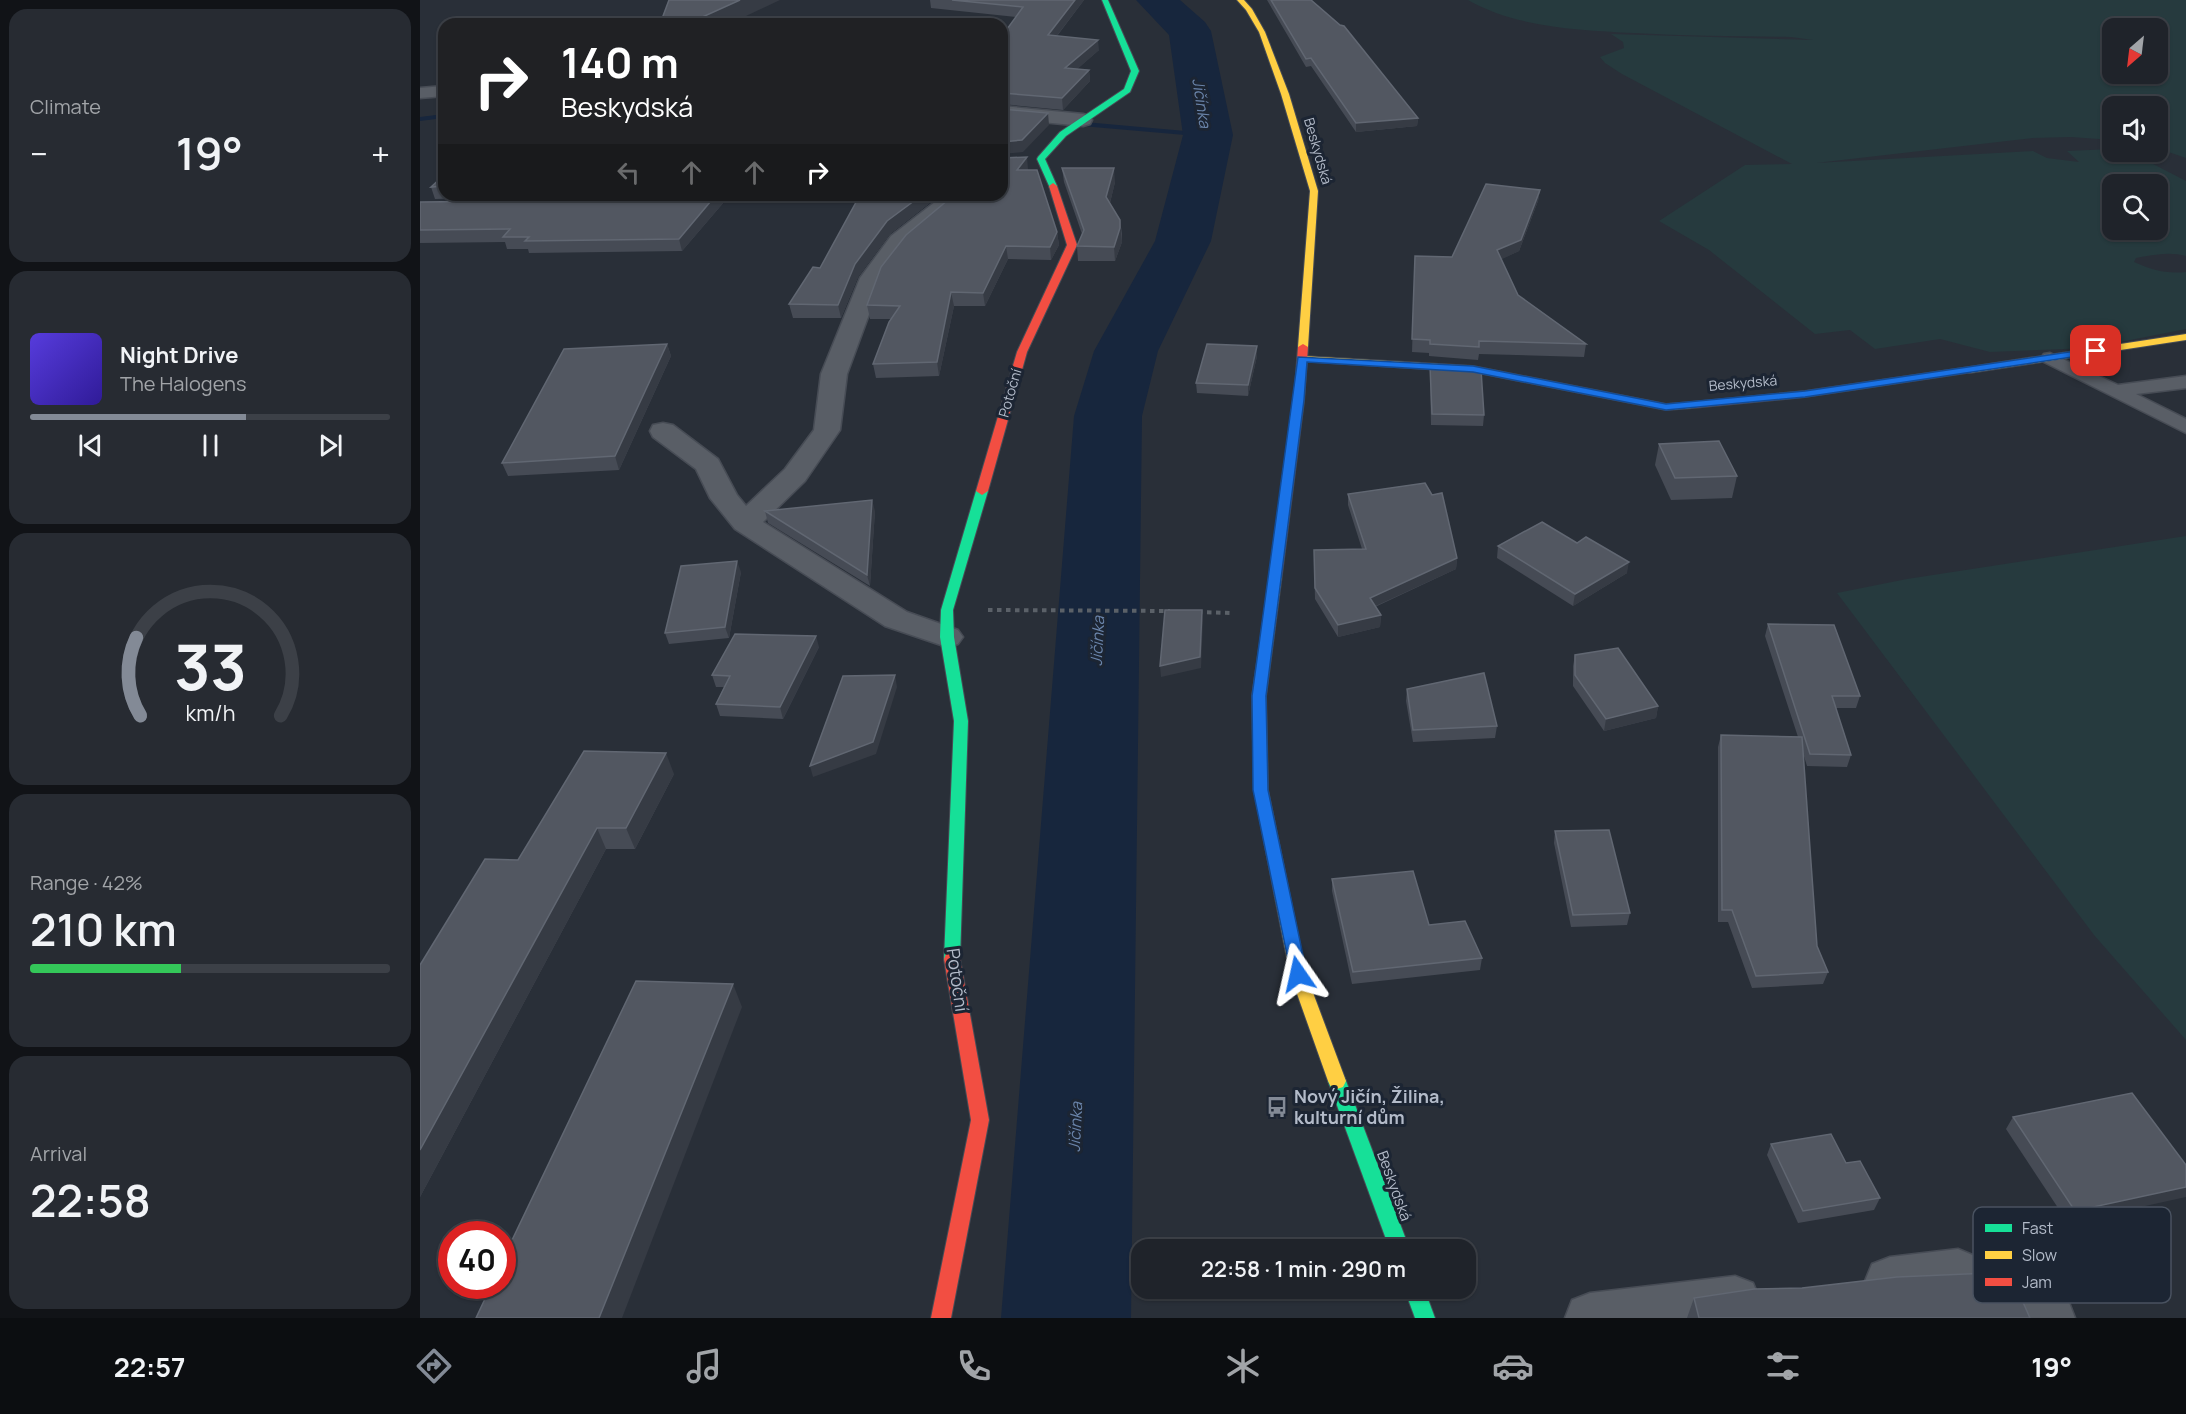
<!DOCTYPE html>
<meta charset="utf-8">
<style>
:root{--surface:#1f232a;--page:#272b32;--text:#f1f3f6;--muted:#a1a4a8;--line:#3c4047;--accent:#838a96}
body{margin:0;font-family:Manrope,sans-serif;background:var(--page);color:var(--text);height:100vh;display:flex;flex-direction:column;font-size:22px;white-space:nowrap}
*{box-sizing:border-box;margin:0}
p{font-size:20px;color:var(--muted)}
.icon{flex:none;width:33px;height:33px;fill:none;stroke:currentColor;stroke-width:2;stroke-linecap:round;stroke-linejoin:round}
.map{position:relative;flex:1;overflow:hidden}
.drawer{display:flex;flex-direction:column;gap:9px;padding:9px;background:#111317;width:420px}
.drawer>*{flex:none}
.hud{position:absolute;left:18px;top:18px;width:570px;height:183px;border-radius:18px;box-shadow:0 2px 4px #0004,0 0 0 2px var(--line);background:#202124;color:#fff;overflow:hidden}
.needle{width:39px;rotate:208deg}
.controls{position:absolute;left:1682px;top:18px;display:grid;gap:12px}
.controls a{display:grid;place-items:center;width:66px;height:66px;border-radius:12px;background:var(--surface);box-shadow:0 2px 4px #0004,0 0 0 2px var(--line);font-size:30px}
.speed{position:absolute;left:18px;top:1221px;display:flex;gap:12px;font-size:30px;font-weight:700;text-align:center}
.speed>*{display:grid;place-content:center;width:78px;height:78px;border-radius:50%;background:var(--surface);box-shadow:0 2px 4px #0004,0 0 0 2px var(--line);line-height:1}
.speed .limit{border:9px solid #d22;background:#fff;color:#111}
.pin{position:absolute;display:grid;place-items:center;width:51px;height:51px;color:#fff;margin:-26px;border-radius:12px;box-shadow:0 3px 9px #0006}
.me{position:absolute;width:66px;margin:-33px;rotate:349deg;stroke-linejoin:round;filter:drop-shadow(0 0 4px #0008)}
.turn{display:flex;align-items:center;gap:21px;height:126px;padding:0 24px;font-size:27px}
.turn .icon{width:78px;height:78px;stroke-width:2.5}
.turn b{display:block;font-size:42px;line-height:51px}
.lanes{display:flex;align-items:center;height:57px;padding:0 24px;background:#0003;justify-content:center;gap:30px;direction:ltr}
.lanes .off{opacity:.35}
.big{font-size:45px;font-weight:600;line-height:1.1}
.drawer .tile{flex:1;display:flex;flex-direction:column;justify-content:center;gap:9px;min-width:0;padding:0 21px;border-radius:18px;background:var(--page)}
.drawer .dial{align-items:center;gap:0}
.dial svg{height:156px;overflow:visible;fill:none;stroke:var(--line);stroke-width:7;stroke-linecap:round;text-anchor:middle}
.dial text{fill:var(--text);stroke:none}
.song{display:flex;align-items:center;gap:18px}
.cover{width:72px;height:72px;border-radius:9px;background:linear-gradient(135deg,hsl(250 70% 55%),hsl(250 70% 35%))}
.played{height:6px;border-radius:3px;background:linear-gradient(90deg,var(--accent) 60%,var(--line) 60%)}
.keys{display:flex;justify-content:space-around;direction:ltr}
.heat{display:flex;justify-content:space-between;align-items:center;font-size:33px;direction:ltr}
.charge{height:9px;border-radius:4px;background:linear-gradient(90deg,#34c759 42%,var(--line) 0)}
.trip{position:absolute;left:711px;top:1239px;width:345px;height:60px;border-radius:18px;background:var(--surface);box-shadow:0 2px 4px #0004,0 0 0 2px var(--line);font-weight:600;line-height:60px;text-align:center}
.tabs{display:flex;height:96px;justify-content:space-around;align-items:center;background:#0c0e11;color:var(--muted)}
.tabs .icon{width:42px;height:42px}
.tabs .selected{color:var(--accent)}
.tabs b{font-size:27px;color:var(--text)}
main{display:flex;flex:1;min-height:0}
.map>svg:first-child{display:block}
.green{fill:#263a3e;fill-rule:evenodd}
.lines{fill:none;stroke-linecap:round;stroke-linejoin:round}
.stream{fill:#17263d;fill-rule:evenodd}
.river{fill:#17263d;fill-rule:evenodd}
.lane-casing{stroke:#474c55;stroke-width:3}
.street-casing{stroke:#474c55;stroke-width:3}
.fast-casing{stroke:#474c55;stroke-width:2}
.slow-casing{stroke:#474c55;stroke-width:2}
.jam-casing{stroke:#474c55;stroke-width:2}
.path{stroke:#5b6168;stroke-width:4;stroke-dasharray:4.5 4.5;stroke-linecap:butt}
.lane{fill:#595e66;fill-rule:evenodd}
.street{fill:#595e66;fill-rule:evenodd}
.fast{fill:#16e098;fill-rule:evenodd}
.slow{fill:#ffcf43;fill-rule:evenodd}
.jam{fill:#f24e42;fill-rule:evenodd}
.wall{fill:#464b55}
.shaded-wall{fill:#363b44}
.building{fill:#525761;stroke:#616772;stroke-width:1.5}
.route{fill:#1a73e8;stroke:#114b97;stroke-width:1.5}
.labels{text-anchor:middle;stroke-width:6;stroke-linejoin:round;paint-order:stroke}
.far-street-label{font-size:14px;fill:#b3bbc9;stroke:#1c2533}
.street-label{font-size:15px;fill:#b3bbc9;stroke:#1c2533}
.water-label{font-size:16px;font-style:italic;fill:#6a84aa;stroke:#1c2533}
.near-street-label{font-size:18px;fill:#b3bbc9;stroke:#1c2533}
.near-poi-label{font-size:18px;font-weight:bold;fill:#b3bbc9;stroke:#1c2533;text-anchor:start}
.key{fill:#1c2533;stroke:#495260;stroke-width:1.5}
.key-label{font-size:16px;fill:#b3bbc9}
</style>
<main>
<section class="drawer">
<div class="tile"><p>Climate</p>
<div class="heat"><a>−</a><b class="big">19°</b><a>+</a></div>
</div>
<div class="tile">
<div class="song"><i class="cover"></i><div><b>Night Drive</b><p>The Halogens</p></div></div>
<div class="played"></div>
<div class="keys"><svg class="icon" aria-label="previous" viewBox="0 0 24 24"><path d="M18 5L8 12l10 7zM5 5v14"/></svg><svg class="icon" aria-label="pause" viewBox="0 0 24 24"><path d="M8 5v14M16 5v14"/></svg><svg class="icon" aria-label="next" viewBox="0 0 24 24"><path d="M6 5l10 7-10 7zM19 5v14"/></svg></div>
</div>
<div class="tile dial"><svg viewBox="0 0 100 80">
<path d="M14 69A42 42 0 1 1 86 69"/>
<path d="M14 69A42 42 0 0 1 12 29" stroke="#838a96"/>
<text x="50" y="56" font-size="32" font-weight="700">33</text>
<text x="50" y="72" font-size="11">km/h</text>
</svg></div>
<div class="tile"><p>Range · 42%</p><b class="big">210 km</b><div class="charge"></div></div>
<div class="tile"><p>Arrival</p><b class="big">22:58</b></div>
</section>
<div class="map">
<svg width="1766" height="1318" viewBox="0 0 1766 1318">
<rect width="100%" height="100%" fill="#292f38"/>
<g class="green">
<path d="M1048,0h718v158l-29,-10v-42h-45v34l-41,-3 -38,1 -217,25 217,-12 14,7 32,4 -12,-11 45,-2v3h18l56,29v75c-17,-5 -33,-1 -50,2l-2,4c18,8 32,12 52,10v57l-96,19 -100,4 -50,-13 -65,10 -25,-19 -35,4 -106,-84 -50,-29 86,-56 47,-1 -170,-90 -17,-11 -5,-6 24,-9 -1,-6 -12,-8 202,6 -22,-3c-52,-1 -105,-1 -157,-4 -55,-3 -117,-5 -166,-33zM1692,28h45v46h-45zM1692,184h45v46h-45z"/>
<polygon points="1766,536 1766,1040 1674,935 1417,593 1487,579"/>
</g>
<g class="lines">
<g class="stream">
<polygon points="24,114 24,118 0,121 0,117"/>
<polygon points="653,121 788,133 792,135 788,137 650,125 649,123"/>
</g>
<polygon class="river" points="716,0 760,0 785,22 791,31 813,135 791,241 738,351 722,416 711,1318 581,1318 654,416 674,351 735,241 763,135 749,35"/>
<defs>
<polygon id="lane" points="1630,353 1698,385 1766,376 1766,388 1716,394 1766,419 1766,433 1624,362 1621,358 1624,354"/>
<g id="street">
<polygon points="24,86 24,96 0,98 0,88"/>
<polygon points="582,106 663,114 670,116 672,120 670,124 663,126 582,118"/>
<polygon points="524,195 547,195 487,246 462,279 427,374 420,430 385,481 343,522 487,612 538,630 543,637 538,644 527,647 465,626 315,529 290,498 276,469 233,437 230,431 233,425 243,423 253,425 298,459 317,495 326,506 365,469 394,430 401,374 440,278 471,236"/>
<polygon points="1538,1249 1641,1292 1648,1300 1655,1318 1586,1318 1537,1297 1470,1305 1452,1298 1445,1281 1452,1264 1470,1257"/>
<polygon points="1315,1276 1333,1283 1340,1300 1331,1318 1145,1318 1152,1300 1170,1293"/>
</g>
<g id="fast">
<polygon points="682,0 688,0 719,71 710,92 646,136 625,159 637,186 630,188 617,159 618,157 640,132 704,89 711,71"/>
<polygon points="562,487 568,491 533,610 534,637 548,721 540,959 538,964 532,966 526,964 524,959 534,721 520,637 521,610 556,491"/>
<polygon points="917,1073 923,1075 926,1081 990,1250 970,1250 908,1081 911,1075"/>
<polygon points="984,1288 1004,1288 1015,1318 995,1318"/>
</g>
<g id="slow">
<polygon points="817,0 824,0 832,9 845,32 869,94 898,191 888,347 883,350 878,347 890,191 861,94 839,32 826,10"/>
<polygon points="1766,334 1766,340 1549,373 1544,370 1549,367"/>
<polygon points="882,356 1053,366 1246,404 1272,402 1277,405 1272,408 1246,410 1053,372 878,361 878,357"/>
<polygon points="856,570 862,574 846,696 848,790 886,974 926,1081 923,1087 917,1089 911,1087 908,1081 870,974 834,790 832,696 850,574"/>
</g>
<g id="jam">
<polygon points="633,183 637,186 657,245 607,352 568,491 562,495 556,491 597,352 647,245 629,186"/>
<polygon points="883,344 888,347 884,401 862,574 856,578 850,574 874,401 878,347"/>
<polygon points="1549,367 1553,368 1553,372 1385,397 1272,408 1267,405 1272,402 1385,391"/>
<polygon points="532,952 538,954 540,959 569,1120 531,1318 511,1318 551,1120 524,959 526,954"/>
</g>
</defs>
<use href="#lane" class="lane-casing"/>
<use href="#street" class="street-casing"/>
<use href="#fast" class="fast-casing"/>
<use href="#slow" class="slow-casing"/>
<use href="#jam" class="jam-casing"/>
<g class="path">
<polyline points="568,610 750,611"/>
<polyline points="778,612 810,613"/>
</g>
<use href="#lane" class="lane"/>
<use href="#street" class="street"/>
<use href="#fast" class="fast"/>
<use href="#slow" class="slow"/>
<use href="#jam" class="jam"/>
</g>
<g class="wall">
<polygon points="510,0 664,0 637,36 679,50 657,69 669,70 670,81 643,110 582,104 582,36 596,17 511,8"/>
<polygon points="847,0 891,0 998,118 997,126 936,132 891,66 886,67"/>
<polygon points="642,168 695,182 690,203 700,220 702,234 702,242 695,261 658,261 657,246 662,234 644,182"/>
<polygon points="608,169 608,170 637,232 639,245 631,260 588,259 565,306 534,306 519,376 456,378 453,364 471,319 450,319 447,305"/>
<polygon points="24,175 24,195 166,195 15,199 11,187"/>
<polygon points="1120,190 1118,201 1099,251 1081,259 1098,295 1166,344 1164,357 1059,354 1058,360 1009,356 1009,353 992,352 995,256 1032,257"/>
<polygon points="310,195 262,251 109,253 108,249 87,249 85,242 0,243 0,202 203,200 212,198"/>
<polygon points="412,195 520,195 470,234 438,277 421,318 373,318 369,304 400,268 439,198"/>
<polygon points="247,344 251,356 199,470 88,476 82,463"/>
<polygon points="837,346 837,356 828,396 777,393 776,383"/>
<polygon points="1010,366 1064,415 1063,426 1011,425 1010,377"/>
<polygon points="1239,444 1317,476 1312,498 1251,500 1235,465"/>
<polygon points="928,494 1037,558 1036,569 955,607 961,615 960,627 918,637 895,599 894,561 942,549 928,505"/>
<polygon points="345,511 455,511 450,586 348,523"/>
<polygon points="1078,546 1207,573 1153,606 1077,558"/>
<polygon points="321,572 309,638 249,644 245,633"/>
<polygon points="1348,624 1440,696 1436,708 1416,708 1431,755 1427,767 1387,766 1383,753 1397,946 1408,972 1403,984 1332,988 1308,922 1298,922 1298,747 1301,735 1378,737 1345,636"/>
<polygon points="399,647 363,719 300,716 296,704 304,687 296,687 292,675"/>
<polygon points="1155,655 1238,706 1236,718 1184,731 1153,686 1153,666"/>
<polygon points="987,689 1077,726 1075,738 993,742 986,701"/>
<polygon points="254,774 215,849 186,849 0,1197 0,965 98,860"/>
<polygon points="1135,831 1210,913 1207,925 1151,927 1134,843"/>
<polygon points="912,879 1009,925 1062,958 1060,970 932,984 912,891"/>
<polygon points="1593,1117 1766,1165 1648,1223 1586,1129"/>
<polygon points="1351,1144 1426,1163 1460,1198 1454,1210 1378,1223 1347,1155"/>
<polygon points="1274,1298 1610,1318 1267,1318"/>
</g>
<g class="shaded-wall">
<polygon points="320,0 360,0 309,24 267,24"/>
<polygon points="655,0 664,0 629,46 628,35"/>
<polygon points="678,40 679,50 646,79 645,68"/>
<polygon points="669,70 670,81 643,110 642,98"/>
<polygon points="628,113 629,125 603,152 582,154 582,142"/>
<polygon points="998,118 997,126 936,132 936,123"/>
<polygon points="607,157 608,169 599,182 597,170"/>
<polygon points="694,168 695,182 688,211 686,197"/>
<polygon points="1120,190 1118,201 1099,251 1076,262 1077,250"/>
<polygon points="296,195 310,195 262,251 259,239"/>
<polygon points="502,195 520,195 470,234 438,277 421,318 418,305 435,264 467,221"/>
<polygon points="700,220 702,242 695,261 694,247"/>
<polygon points="637,232 639,245 631,260 630,247"/>
<polygon points="586,246 588,259 565,306 563,293"/>
<polygon points="531,292 534,306 519,376 517,362"/>
<polygon points="247,344 251,356 199,470 195,456"/>
<polygon points="837,346 837,356 828,396 828,385"/>
<polygon points="452,500 455,511 450,586 447,575"/>
<polygon points="1037,558 1036,569 949,609 950,598"/>
<polygon points="317,561 321,572 309,638 305,627"/>
<polygon points="1209,562 1207,573 1153,606 1155,594"/>
<polygon points="782,610 783,621 781,668 741,677 740,666"/>
<polygon points="961,615 960,627 918,637 918,625"/>
<polygon points="396,636 399,647 363,719 360,707"/>
<polygon points="475,675 477,687 456,754 393,777 390,766"/>
<polygon points="1238,706 1236,718 1184,731 1186,719"/>
<polygon points="246,753 254,774 215,849 206,828"/>
<polygon points="177,828 186,849 0,1197 0,1150"/>
<polygon points="313,984 322,1007 202,1318 179,1318"/>
<polygon points="1766,1187 1766,1197 1648,1223 1655,1211"/>
</g>
<g class="building">
<polygon points="249,0 320,0 267,24 240,24"/>
<polygon points="532,0 655,0 628,35 678,40 645,68 669,70 642,98 582,93 582,36 603,7"/>
<polygon points="851,0 891,0 920,25 924,26 998,118 936,123 891,58 886,59"/>
<polygon points="582,109 628,113 602,140 582,142"/>
<polygon points="607,157 597,170 617,170 637,232 630,247 586,246 563,293 531,292 517,362 453,364 469,322 480,306 447,305 461,267 486,235 534,195 582,195 582,158"/>
<polygon points="642,168 694,168 686,197 700,220 700,228 694,247 657,246 664,230"/>
<polygon points="24,175 24,186 11,187"/>
<polygon points="1066,184 1120,190 1101,240 1077,250 1098,295 1166,344 1059,341 1059,347 1010,344 1010,340 992,339 995,256 1032,257"/>
<polygon points="215,195 296,195 259,239 105,241 109,237 83,237 90,229 0,230 0,202 203,200 212,198"/>
<polygon points="440,195 502,195 467,221 435,264 418,305 369,304 393,267 400,268"/>
<polygon points="247,344 195,456 82,463 144,349"/>
<polygon points="787,344 837,346 828,385 776,383"/>
<polygon points="1010,366 1061,370 1064,415 1012,414"/>
<polygon points="1299,441 1317,476 1255,478 1239,444"/>
<polygon points="1005,483 1012,495 1022,493 1037,558 950,598 961,615 918,625 895,588 894,550 946,549 928,494"/>
<polygon points="452,500 447,575 345,511"/>
<polygon points="1122,522 1157,543 1166,537 1209,562 1155,594 1078,546"/>
<polygon points="317,561 305,627 245,633 261,566"/>
<polygon points="745,610 782,610 780,657 740,666"/>
<polygon points="1348,624 1414,625 1440,696 1412,696 1431,755 1390,754"/>
<polygon points="315,634 396,636 360,707 296,704 310,676 292,675"/>
<polygon points="1198,648 1238,706 1186,719 1155,675 1155,655"/>
<polygon points="1064,673 1077,726 993,730 987,689"/>
<polygon points="475,675 453,742 390,766 423,676"/>
<polygon points="1301,735 1382,737 1397,946 1408,972 1336,976 1312,910 1302,910"/>
<polygon points="164,751 246,753 206,828 177,828 0,1150 0,965 65,859 98,860"/>
<polygon points="1189,830 1210,913 1153,915 1135,831"/>
<polygon points="993,871 1009,925 1045,921 1062,958 933,972 912,879"/>
<polygon points="216,981 313,984 179,1318 56,1318 71,1286 82,1286 82,1261"/>
<polygon points="1712,1093 1766,1165 1766,1187 1655,1211 1593,1117"/>
<polygon points="1411,1134 1426,1163 1440,1161 1460,1198 1383,1211 1351,1144"/>
<polygon points="1569,1273 1595,1284 1610,1318 1279,1318 1274,1298 1334,1289 1382,1288 1477,1277"/>
</g>
<polygon class="route" points="1676,348 1681,351 1679,353 1385,397 1246,410 1053,372 887,362 884,400 846,696 848,790 887,974 884,979 878,981 872,979 833,790 832,696 878,357 1053,366 1246,404 1385,391"/>
<defs>
<symbol id="bus-bare" viewBox="-9 -9 18 18"><path d="M-5-6H5V4H4V6H2V4H-2V6H-4V4H-5ZM-3.5-4V0h7V-4ZM-3.5 1.2v1.5H-2V1.2ZM2 1.2v1.5H3.5V1.2Z" fill="#838a96" stroke="#1c2533" stroke-width="2.5" paint-order="stroke"/></symbol>
</defs>
<g fill-rule="evenodd">
<use href="#bus-bare" x="842" y="1092" width="30" height="30"/>
</g>
<g class="labels">
<g class="far-street-label">
<text transform="translate(898 151) rotate(74)" y="5">Beskydská</text>
<text transform="translate(1323 383) rotate(-5)" y="5">Beskydská</text>
<text transform="translate(590 393) rotate(-74)" y="5">Potoční</text>
</g>
<g class="street-label">
<text transform="translate(974 1186) rotate(70)" y="5">Beskydská</text>
</g>
<g class="water-label">
<text transform="translate(782 103) rotate(81)" y="6">Jičínka</text>
<text transform="translate(677 641) rotate(-87)" y="6">Jičínka</text>
<text transform="translate(655 1127) rotate(-87)" y="6">Jičínka</text>
</g>
<g class="near-street-label">
<text transform="translate(537 980) rotate(82)" y="6">Potoční</text>
</g>
<g class="near-poi-label">
<text x="874" y="1103">Nový Jičín, Žilina,<tspan x="874" dy="21">kulturní dům</tspan></text>
</g>
</g>
<rect x="1553" y="1207" width="198" height="96" rx="9" class="key"/>
<rect x="1565" y="1224" width="27" height="8" fill="#16e098"/>
<rect x="1565" y="1251" width="27" height="8" fill="#ffcf43"/>
<rect x="1565" y="1278" width="27" height="8" fill="#f24e42"/>
<g class="key-label">
<text x="1602" y="1234">Fast</text>
<text x="1602" y="1261">Slow</text>
<text x="1602" y="1288">Jam</text>
</g>
</svg>
<div class="controls">
<a><svg class="needle" viewBox="-14 -14 28 28"><path d="M0-13l5 13h-10z" fill="#e53935"/><path d="M0 13l5-13h-10z" fill="#a1a4a8"/></svg></a>
<a><svg class="icon" aria-label="sound" viewBox="0 0 24 24"><path d="M4 9h4l5-4v14l-5-4H4zM17 9q2 3 0 6"/></svg></a>
<a><svg class="icon" aria-label="search" viewBox="0 0 24 24"><circle cx="10" cy="10" r="6"/><path d="M15 15l6 6"/></svg></a>
</div>
<div class="speed"><div class="limit">40</div></div>
<div class="pin" style="left:1676px;top:351px;background:#d93025"><svg class="icon" aria-label="arrive" viewBox="0 0 24 24"><path d="M6 21V4h12l-3 4 3 4H6"/></svg></div>
<svg class="me" style="left:878px;top:974px" viewBox="-20 -20 40 40"><path d="M0-17L14 15 0 8-14 15z" fill="#1a73e8" stroke="#fff" stroke-width="4"/></svg>
<div class="trip">22:58 · 1 min · 290 m</div>
<div class="hud">
<div class="turn"><svg class="icon" aria-label="right" viewBox="0 0 24 24"><path d="M7 20v-9h11M14 6l5 5-5 5"/></svg><div><b>140 m</b>Beskydská</div></div>
<div class="lanes"><svg class="icon off" aria-label="left" viewBox="0 0 24 24"><path d="M17 20v-9H6M10 6l-5 5 5 5"/></svg><svg class="icon off" aria-label="ahead" viewBox="0 0 24 24"><path d="M12 20V5M6 11l6-6 6 6"/></svg><svg class="icon off" aria-label="ahead" viewBox="0 0 24 24"><path d="M12 20V5M6 11l6-6 6 6"/></svg><svg class="icon" aria-label="right" viewBox="0 0 24 24"><path d="M7 20v-9h11M14 6l5 5-5 5"/></svg></div>
</div>
</div>
</main>
<nav class="tabs">
<b>22:57</b>
<svg class="icon selected" aria-label="directions" viewBox="0 0 24 24"><path d="M12 3l9 9-9 9-9-9zM9 14v-3h6M13 9l2 2-2 2"/></svg>
<svg class="icon" aria-label="music" viewBox="0 0 24 24"><path d="M9 18V5l10-2v13"/><circle cx="6" cy="18" r="3"/><circle cx="16" cy="16" r="3"/></svg>
<svg class="icon" aria-label="phone" viewBox="0 0 24 24"><path d="M5 4h4l2 5-3 2q2 4 5 5l2-3 5 2v4C11 20 4 13 5 4z"/></svg>
<svg class="icon" aria-label="climate" viewBox="0 0 24 24"><path d="M12 3v18M4 7l16 10M4 17L20 7"/></svg>
<svg class="icon" aria-label="car" viewBox="0 0 24 24"><path d="M5 17H2v-5l4-1 3-4h7l3 4 3 1v5h-3M9 17h6M6 11h13"/><circle cx="7" cy="17" r="2"/><circle cx="17" cy="17" r="2"/></svg>
<svg class="icon" aria-label="filters" viewBox="0 0 24 24"><path d="M4 7h16M4 17h16"/><circle cx="9" cy="7" r="2"/><circle cx="15" cy="17" r="2"/></svg>
<b>19°</b>
</nav>
